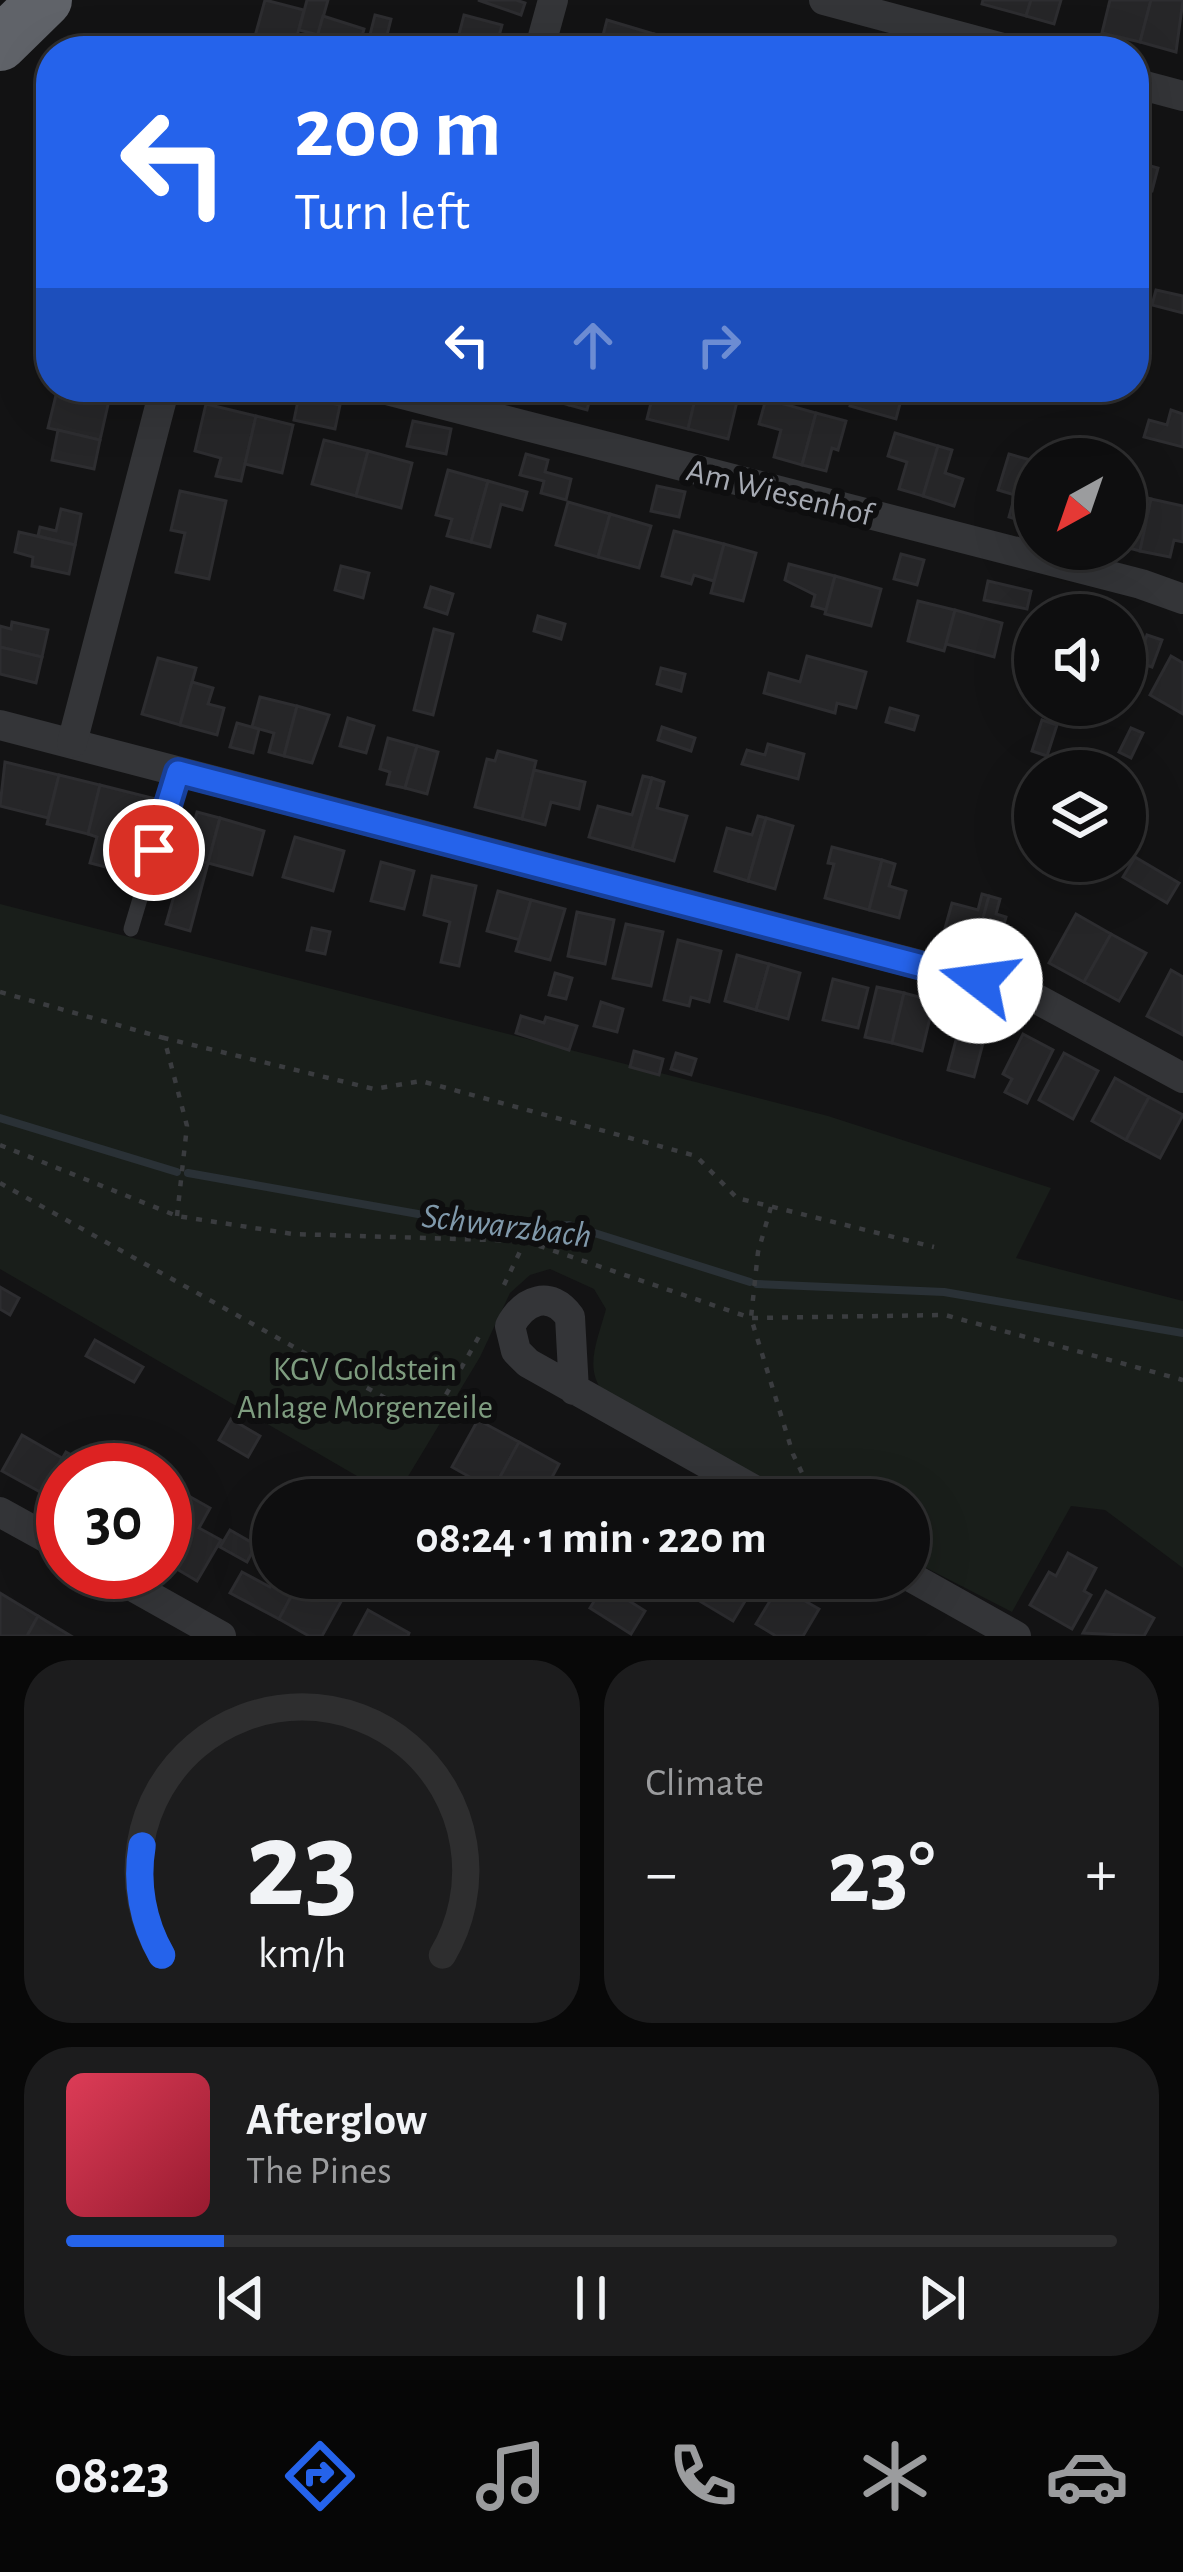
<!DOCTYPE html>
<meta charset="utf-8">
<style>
:root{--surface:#0e0e0f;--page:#1c1c1d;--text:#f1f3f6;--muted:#9b9c9e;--line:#2e2e2f;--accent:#2563eb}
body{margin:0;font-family:"Alegreya Sans",sans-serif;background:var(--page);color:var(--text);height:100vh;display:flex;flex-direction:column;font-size:45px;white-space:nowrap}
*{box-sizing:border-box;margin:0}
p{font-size:39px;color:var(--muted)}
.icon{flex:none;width:66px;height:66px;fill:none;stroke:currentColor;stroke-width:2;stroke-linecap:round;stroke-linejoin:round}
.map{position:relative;height:1636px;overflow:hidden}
.panel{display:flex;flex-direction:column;gap:24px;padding:24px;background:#080808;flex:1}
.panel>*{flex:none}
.guide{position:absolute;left:36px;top:36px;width:1113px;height:366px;border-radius:48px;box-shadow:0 12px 48px #0002,0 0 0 3px var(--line);background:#2563eb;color:#fff;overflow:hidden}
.needle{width:78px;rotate:220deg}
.fabs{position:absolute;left:1014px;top:438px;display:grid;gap:24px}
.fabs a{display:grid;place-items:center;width:132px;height:132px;border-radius:50%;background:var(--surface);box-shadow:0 12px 48px #0002,0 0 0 3px var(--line);font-size:60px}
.speed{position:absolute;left:36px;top:1443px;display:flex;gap:24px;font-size:60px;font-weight:700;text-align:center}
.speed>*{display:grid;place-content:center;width:156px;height:156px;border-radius:50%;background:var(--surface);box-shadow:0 12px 48px #0002,0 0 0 3px var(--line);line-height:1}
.speed .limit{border:18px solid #d22;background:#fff;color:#111}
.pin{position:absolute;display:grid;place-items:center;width:102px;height:102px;color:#fff;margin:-51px;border:6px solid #fff;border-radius:50%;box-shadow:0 3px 12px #0007}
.me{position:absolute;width:132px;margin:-66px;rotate:285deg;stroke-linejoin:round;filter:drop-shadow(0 0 9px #0008)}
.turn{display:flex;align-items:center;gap:42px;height:252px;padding:0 60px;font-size:54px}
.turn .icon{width:156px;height:156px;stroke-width:2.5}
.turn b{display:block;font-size:84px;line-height:102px}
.lanes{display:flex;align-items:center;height:114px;padding:0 60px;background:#0003;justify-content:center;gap:60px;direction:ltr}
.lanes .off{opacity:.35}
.big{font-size:90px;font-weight:700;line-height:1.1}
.panel .card{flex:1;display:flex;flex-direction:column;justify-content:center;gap:18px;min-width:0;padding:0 42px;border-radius:48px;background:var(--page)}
.panel .dial{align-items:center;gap:0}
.dial svg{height:312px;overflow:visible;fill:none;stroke:var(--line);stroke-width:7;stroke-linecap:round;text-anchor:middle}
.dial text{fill:var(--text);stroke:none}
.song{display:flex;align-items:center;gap:36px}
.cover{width:144px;height:144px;border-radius:18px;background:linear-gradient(135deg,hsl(350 70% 55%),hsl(350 70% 35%))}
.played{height:12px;border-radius:6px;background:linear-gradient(90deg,var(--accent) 15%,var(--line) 15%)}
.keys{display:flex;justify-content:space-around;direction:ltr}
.heat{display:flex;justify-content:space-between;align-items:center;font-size:66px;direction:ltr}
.panel .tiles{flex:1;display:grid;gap:24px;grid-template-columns:1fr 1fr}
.card:last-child{grid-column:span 2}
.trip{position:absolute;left:252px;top:1479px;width:678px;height:120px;border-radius:60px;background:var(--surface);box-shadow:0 12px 48px #0002,0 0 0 3px var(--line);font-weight:700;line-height:120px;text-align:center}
.tabs{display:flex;height:192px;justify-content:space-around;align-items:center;background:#060606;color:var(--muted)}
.tabs .icon{width:84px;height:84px}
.tabs .active{color:var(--accent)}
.tabs b{font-size:54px;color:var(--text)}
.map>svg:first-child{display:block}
.green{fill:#191e1a}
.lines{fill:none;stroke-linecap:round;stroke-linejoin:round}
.stream{stroke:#2a3136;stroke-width:8}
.building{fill:#262628;stroke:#2d2d30;stroke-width:3}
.path{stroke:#3a3c3f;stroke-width:4.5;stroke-dasharray:6 9;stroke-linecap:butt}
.lane{stroke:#343538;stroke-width:15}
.street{stroke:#343538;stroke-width:30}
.highway{stroke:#606369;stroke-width:54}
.route-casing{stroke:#184099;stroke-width:30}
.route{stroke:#2563eb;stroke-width:21}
.labels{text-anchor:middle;stroke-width:12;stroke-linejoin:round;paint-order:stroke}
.street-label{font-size:33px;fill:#a6aab3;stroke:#0e0e0f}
.park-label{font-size:33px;fill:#7e9c7f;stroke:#0e0e0f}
.water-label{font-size:36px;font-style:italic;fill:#8099ab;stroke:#0e0e0f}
</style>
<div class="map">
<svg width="1183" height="1636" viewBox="0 0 1183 1636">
<rect width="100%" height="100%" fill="#131314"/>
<path class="green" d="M0,904l828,212 223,72 -35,70 167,43v267l-78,-58 -34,-4 -59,106 -103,-53v-59h-112l-191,-105c-24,-25 -8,-55 0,-86l-12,-20 -44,-20 -20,6 -20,18 -30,64 -85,141 -395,-229z"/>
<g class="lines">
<g class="stream">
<polyline points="0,1118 177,1172"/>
<polyline points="188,1173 502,1229 569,1225 750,1282"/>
<polyline points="757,1284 944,1292 1183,1333"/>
</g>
</g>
<g class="building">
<polygon points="265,0 304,10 293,51 252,47"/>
<polygon points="307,0 328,0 318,35 299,30"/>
<polygon points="478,0 516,0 525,3 521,15"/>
<polygon points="983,0 1031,0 1026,16 982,4"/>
<polygon points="1031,0 1061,0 1054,24 1026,16"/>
<polygon points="1110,0 1151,0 1140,42 1102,33"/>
<polygon points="1151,0 1183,0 1176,52 1140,42"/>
<polygon points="375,15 391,19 384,47 368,43"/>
<polygon points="464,15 502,25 495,51 455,50"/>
<polygon points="323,16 364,29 358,51 313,51"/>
<polygon points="607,20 654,34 649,51 599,51"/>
<polygon points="654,34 700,47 699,51 649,51"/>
<polygon points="1136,162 1158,168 1152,191 1134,186"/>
<polygon points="1156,290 1183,296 1183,313 1152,305"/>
<polygon points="58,387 112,387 100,440 48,428"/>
<polygon points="530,387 574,387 569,405 528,394"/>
<polygon points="574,387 593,387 587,410 569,405"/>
<polygon points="655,387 698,387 688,429 647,419"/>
<polygon points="698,387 739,393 728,439 688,429"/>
<polygon points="855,387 902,396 896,419 850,406"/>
<polygon points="299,396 340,405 335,429 294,420"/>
<polygon points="766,399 816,413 802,465 774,457 781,430 759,424"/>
<polygon points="206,404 256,416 241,481 216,476 221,458 195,451"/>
<polygon points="1171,410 1183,414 1183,447 1144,437 1149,420 1167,425"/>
<polygon points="816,413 846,421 838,450 832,448 826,471 802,465"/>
<polygon points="256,416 293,425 282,473 245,464"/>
<polygon points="413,421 451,429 446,454 407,446"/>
<polygon points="58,430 100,440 94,469 52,460"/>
<polygon points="895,433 938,446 923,496 899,489 907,462 888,456"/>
<polygon points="324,440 368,451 356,496 312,484"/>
<polygon points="938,446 952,450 945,473 963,479 954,506 923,496"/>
<polygon points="368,451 412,463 401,508 356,496"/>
<polygon points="526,454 548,460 545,472 571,479 566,500 541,493 544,481 520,475"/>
<polygon points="1009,454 1034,461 1029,479 1035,481 1035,525 1009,517 1015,495 998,490"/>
<polygon points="448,470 488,481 471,542 447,536 452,519 436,515"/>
<polygon points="488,481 527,492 522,510 501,504 490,547 471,542"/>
<polygon points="657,486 685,492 679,517 651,511"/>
<polygon points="180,491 226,501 209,579 176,572 185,533 171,530"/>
<polygon points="1125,493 1151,499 1140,551 1125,547"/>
<polygon points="1151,499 1183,506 1183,542 1174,540 1170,557 1140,551"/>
<polygon points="568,502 610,514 598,557 556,545"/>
<polygon points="61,509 81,514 75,545 38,536 40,527 56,531"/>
<polygon points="610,514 651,526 639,568 598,557"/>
<polygon points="674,531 724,544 714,581 694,575 691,584 662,576"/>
<polygon points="19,532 75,545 69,574 32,566 33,557 15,552"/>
<polygon points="724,544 756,553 743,601 711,593"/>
<polygon points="901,554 924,560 917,585 894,579"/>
<polygon points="789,564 835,576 826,610 812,606 815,595 785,580"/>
<polygon points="341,566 369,573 363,598 335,590"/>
<polygon points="835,576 881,589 871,626 825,614"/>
<polygon points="988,581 1031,591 1027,609 984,600"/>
<polygon points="431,587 453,594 447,614 425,607"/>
<polygon points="918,601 955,610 944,651 908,641"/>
<polygon points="955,610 1002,623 994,657 946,644"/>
<polygon points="538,616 565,624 561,639 534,631"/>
<polygon points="12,622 48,630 42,657 0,647 0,626 11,629"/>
<polygon points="1027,625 1035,627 1035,675 1015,670"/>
<polygon points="434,629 453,634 433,715 414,710"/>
<polygon points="1147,635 1162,640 1152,667 1138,662"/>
<polygon points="0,647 42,657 36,683 0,674"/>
<polygon points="807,656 866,672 856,708 837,703 835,713 764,693 769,673 800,682"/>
<polygon points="1171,656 1183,663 1183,714 1150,695"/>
<polygon points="158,658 196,668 180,725 142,714"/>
<polygon points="661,668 685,674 681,691 657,684"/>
<polygon points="192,682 213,688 208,704 224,708 217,735 180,725"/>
<polygon points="260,697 297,706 284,756 269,752 274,733 252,727"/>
<polygon points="297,706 329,715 312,763 284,756"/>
<polygon points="890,708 918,716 914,730 886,722"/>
<polygon points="348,718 374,726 366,753 340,746"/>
<polygon points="1042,720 1057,725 1047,756 1032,751"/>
<polygon points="237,723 259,729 253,753 230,747"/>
<polygon points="662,727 695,738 691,751 658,740"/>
<polygon points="1131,728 1143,733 1131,758 1119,752"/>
<polygon points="388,738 417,746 405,788 387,784 390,772 380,769"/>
<polygon points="768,744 804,754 798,779 742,764 747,750 765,755"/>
<polygon points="417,746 438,752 427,794 405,788"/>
<polygon points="498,751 536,761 522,819 475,807 487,759 495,761"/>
<polygon points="1066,757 1099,765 1098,771 1063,771"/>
<polygon points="5,762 59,775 48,818 0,806"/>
<polygon points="534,770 585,782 579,809 551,802 545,825 522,819"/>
<polygon points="59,775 100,785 88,834 47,824"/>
<polygon points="643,776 652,778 632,849 589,837 598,806 632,815"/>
<polygon points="652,778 664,782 657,808 687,816 674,861 632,849"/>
<polygon points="100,785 164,801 144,877 90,863 97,837 88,834"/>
<polygon points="197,812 220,818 208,863 185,857"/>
<polygon points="758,816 766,818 748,881 715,871 727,828 752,835"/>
<polygon points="220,818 264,831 252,875 208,863"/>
<polygon points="766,818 793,826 775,889 748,881"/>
<polygon points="295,837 344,851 333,891 283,877"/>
<polygon points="832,847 882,860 869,910 825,898 834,864 828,863"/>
<polygon points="185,857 208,863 190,931 166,924"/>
<polygon points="1135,857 1179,883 1167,903 1123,877"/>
<polygon points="882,860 895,864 889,886 906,891 899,918 869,910"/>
<polygon points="381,862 414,871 404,909 371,901"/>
<polygon points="432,876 476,886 459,966 441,962 450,922 424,915"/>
<polygon points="498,891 531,900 520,940 487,931"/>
<polygon points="982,894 989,896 977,940 944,932 952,903 978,910"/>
<polygon points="989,896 1000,899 996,914 1006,917 998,946 977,940"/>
<polygon points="531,900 565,909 550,960 516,951"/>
<polygon points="577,912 614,920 605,964 568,956"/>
<polygon points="1076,914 1111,934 1084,982 1049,963"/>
<polygon points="626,924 663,932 651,986 613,978"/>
<polygon points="312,928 330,932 325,954 307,950"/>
<polygon points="1111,934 1146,953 1119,1001 1084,982"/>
<polygon points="678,940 721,951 709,1002 691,997 689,1006 664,1000"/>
<polygon points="737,955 769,964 756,1010 725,1001"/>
<polygon points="769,964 800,973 788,1019 756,1010"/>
<polygon points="1171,970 1183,977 1183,1035 1147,1016"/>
<polygon points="555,973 572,978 566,999 549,995"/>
<polygon points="833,979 868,988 858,1028 823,1020"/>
<polygon points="877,987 904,993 892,1043 865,1037"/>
<polygon points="904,993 934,1001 922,1051 892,1043"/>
<polygon points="601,1002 623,1009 617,1032 594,1026"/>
<polygon points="521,1016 544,1023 546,1017 577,1026 569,1050 516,1033"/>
<polygon points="961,1021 987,1028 974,1077 948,1070"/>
<polygon points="1023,1034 1053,1050 1027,1103 1005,1092 1012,1079 1003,1074"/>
<polygon points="634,1051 663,1059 659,1075 630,1067"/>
<polygon points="676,1053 696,1059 691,1075 671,1069"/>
<polygon points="1064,1053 1098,1071 1073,1119 1039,1100"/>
<polygon points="1115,1078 1149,1097 1126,1140 1092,1121"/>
<polygon points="1149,1097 1183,1115 1160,1158 1126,1140"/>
<polygon points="0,1287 19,1298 10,1315 0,1309"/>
<polygon points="95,1340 143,1367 134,1382 86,1356"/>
<polygon points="231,1419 260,1436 248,1457 219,1440"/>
<polygon points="478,1420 519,1442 493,1490 452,1467"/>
<polygon points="22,1435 62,1458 42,1493 2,1471"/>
<polygon points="519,1442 559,1464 540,1500 511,1500 493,1490"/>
<polygon points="66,1452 98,1470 63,1470 63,1505 42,1493"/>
<polygon points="187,1495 210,1508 199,1528 221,1540 197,1581 165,1562 165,1534"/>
<polygon points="230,1530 256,1545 247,1562 220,1547"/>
<polygon points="1068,1553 1096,1568 1084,1591 1091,1595 1072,1629 1030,1605 1049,1572 1056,1576"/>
<polygon points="242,1572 270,1587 275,1578 300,1580 279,1619 230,1593"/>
<polygon points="326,1578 349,1587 322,1636 309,1636 279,1619 300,1580 319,1590"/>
<polygon points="704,1578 759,1578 733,1621 693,1597"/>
<polygon points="604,1585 645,1611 631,1634 590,1608"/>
<polygon points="779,1586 819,1609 803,1636 776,1636 756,1624"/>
<polygon points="1106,1591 1154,1618 1144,1636 1083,1633"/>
<polygon points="0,1593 38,1616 27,1636 0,1636"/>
<polygon points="368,1610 409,1633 408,1636 354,1636"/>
<polygon points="38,1616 71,1636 27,1636"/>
</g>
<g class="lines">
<g class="path">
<polyline points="0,992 164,1038"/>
<polyline points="0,1145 177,1216 293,1234 525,1241 751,1318 945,1315 1183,1380"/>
<polyline points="0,1183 430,1423 481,1333"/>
<polyline points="771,1207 758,1252 751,1318 793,1454 815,1500"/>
<polyline points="177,1216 187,1126 164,1038 374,1089 421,1081 696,1156 737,1198 934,1247"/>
<polyline points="504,1285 525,1241"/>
</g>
<polyline class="lane" points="131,929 178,772"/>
<g class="street">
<polyline points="824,0 1014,51"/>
<polyline points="539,51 553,0"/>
<polyline points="1134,83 1183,96"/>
<polyline points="375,387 1141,584 1183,599"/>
<polyline points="0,725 1024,992 1183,1078"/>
<polyline points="72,743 165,387"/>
<path d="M574,1390l-4,-73c-20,-28 -46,-17 -60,9l6,25 12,12 244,137"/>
<polyline points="0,1512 63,1547"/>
<polyline points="107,1572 221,1636"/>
<polyline points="909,1576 1016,1636"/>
</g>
<polyline class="highway" points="0,44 45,0"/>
</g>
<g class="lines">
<defs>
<polyline id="route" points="154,850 178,772 980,981"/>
</defs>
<use href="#route" class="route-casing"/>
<use href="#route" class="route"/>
</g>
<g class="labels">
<g class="street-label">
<text transform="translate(780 491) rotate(14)" y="12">Am Wiesenhof</text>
</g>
<g class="park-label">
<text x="365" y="1380">KGV Goldstein<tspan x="365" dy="38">Anlage Morgenzeile</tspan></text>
</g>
<g class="water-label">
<text transform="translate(507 1224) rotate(7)" y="13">Schwarzbach</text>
</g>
</g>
</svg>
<div class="fabs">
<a><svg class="needle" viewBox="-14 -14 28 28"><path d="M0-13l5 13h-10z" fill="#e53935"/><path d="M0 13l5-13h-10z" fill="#9b9c9e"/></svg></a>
<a><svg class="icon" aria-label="sound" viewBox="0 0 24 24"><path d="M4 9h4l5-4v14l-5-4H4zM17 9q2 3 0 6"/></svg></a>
<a><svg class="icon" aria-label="layers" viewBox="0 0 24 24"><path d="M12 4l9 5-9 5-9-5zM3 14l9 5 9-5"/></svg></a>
</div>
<div class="speed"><div class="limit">30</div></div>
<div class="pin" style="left:154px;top:850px;background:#d93025"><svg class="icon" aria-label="arrive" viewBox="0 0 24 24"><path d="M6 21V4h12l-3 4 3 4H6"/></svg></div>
<svg class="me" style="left:980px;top:981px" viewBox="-20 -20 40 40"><circle r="19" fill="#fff"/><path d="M0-13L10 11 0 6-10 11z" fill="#2563eb"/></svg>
<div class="trip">08:24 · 1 min · 220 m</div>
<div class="guide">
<div class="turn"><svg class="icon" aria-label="left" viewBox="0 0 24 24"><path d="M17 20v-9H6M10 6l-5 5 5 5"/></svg><div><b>200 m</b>Turn left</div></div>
<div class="lanes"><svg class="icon" aria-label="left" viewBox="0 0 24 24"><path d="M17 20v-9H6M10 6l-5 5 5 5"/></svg><svg class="icon off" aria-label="ahead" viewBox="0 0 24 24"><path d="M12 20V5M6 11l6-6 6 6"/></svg><svg class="icon off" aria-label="right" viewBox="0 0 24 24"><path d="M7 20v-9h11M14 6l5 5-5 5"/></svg></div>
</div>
</div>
<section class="panel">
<div class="tiles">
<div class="card dial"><svg viewBox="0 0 100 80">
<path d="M14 69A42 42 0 1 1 86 69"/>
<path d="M14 69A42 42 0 0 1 9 41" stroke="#2563eb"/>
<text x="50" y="56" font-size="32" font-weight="700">23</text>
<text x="50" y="72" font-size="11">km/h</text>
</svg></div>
<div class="card"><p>Climate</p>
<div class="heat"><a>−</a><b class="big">23°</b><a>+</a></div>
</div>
<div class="card">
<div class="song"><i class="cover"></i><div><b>Afterglow</b><p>The Pines</p></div></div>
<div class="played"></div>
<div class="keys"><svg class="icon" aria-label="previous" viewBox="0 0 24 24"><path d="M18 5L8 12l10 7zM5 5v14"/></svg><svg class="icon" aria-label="pause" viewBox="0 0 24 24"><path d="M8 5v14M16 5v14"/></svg><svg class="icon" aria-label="next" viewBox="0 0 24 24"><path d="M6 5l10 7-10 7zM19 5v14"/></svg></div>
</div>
</div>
</section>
<nav class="tabs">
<b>08:23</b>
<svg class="icon active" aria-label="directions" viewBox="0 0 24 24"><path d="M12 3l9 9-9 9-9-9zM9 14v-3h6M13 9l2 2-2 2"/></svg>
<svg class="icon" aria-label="music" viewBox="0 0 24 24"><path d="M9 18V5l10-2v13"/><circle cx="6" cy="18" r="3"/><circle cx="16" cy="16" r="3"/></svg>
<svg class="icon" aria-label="phone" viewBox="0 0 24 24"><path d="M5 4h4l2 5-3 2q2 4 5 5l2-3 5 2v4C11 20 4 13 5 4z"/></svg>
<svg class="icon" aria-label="climate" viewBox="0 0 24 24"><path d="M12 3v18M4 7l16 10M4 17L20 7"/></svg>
<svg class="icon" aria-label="car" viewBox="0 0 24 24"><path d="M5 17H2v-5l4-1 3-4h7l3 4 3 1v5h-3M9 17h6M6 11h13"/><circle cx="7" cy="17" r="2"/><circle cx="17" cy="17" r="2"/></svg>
</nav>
